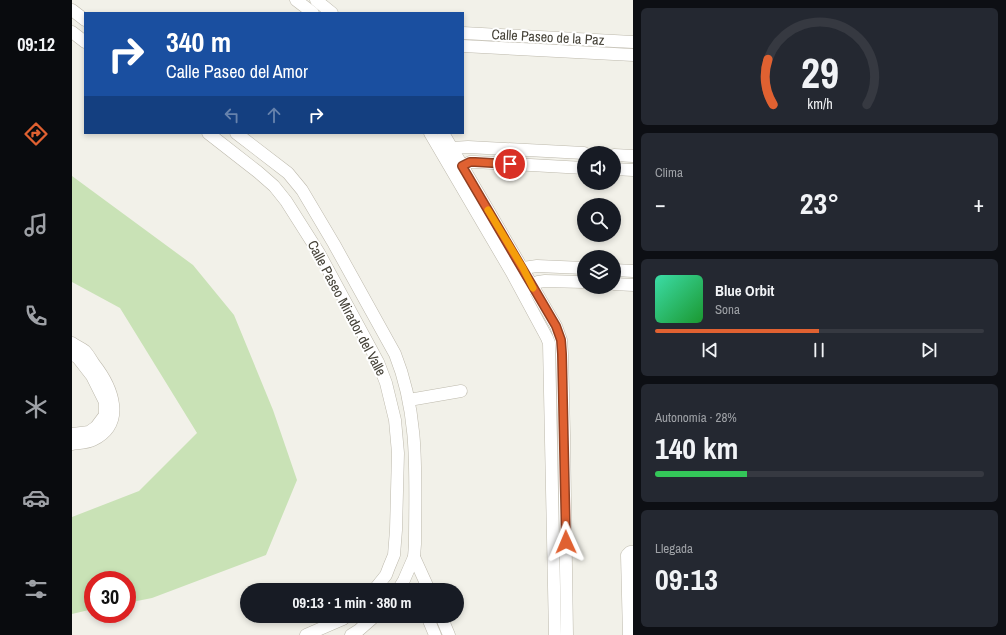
<!DOCTYPE html>
<html lang="es">
<meta charset="utf-8">
<style>
:root{--surface:#171b24;--page:#242831;--text:#f1f3f6;--muted:#9ea1a6;--line:#363941;--accent:#e06131}
body{margin:0;font-family:"Archivo Narrow",sans-serif;background:var(--page);color:var(--text);height:100vh;display:flex;flex-direction:column;font-size:15px;white-space:nowrap}
*{box-sizing:border-box;margin:0}
p{font-size:13px;color:var(--muted)}
.icon{flex:none;width:22px;height:22px;fill:none;stroke:currentColor;stroke-width:2;stroke-linecap:round;stroke-linejoin:round}
.map{position:relative;flex:1;overflow:hidden}
.panel{display:flex;flex-direction:column;gap:8px;padding:8px;background:#0d0f14;width:373px}
.panel>*{flex:none}
.banner{position:absolute;left:12px;top:12px;width:380px;height:122px;border-radius:0px;box-shadow:0 2px 6px #0003;background:#1a4fa0;color:#fff;overflow:hidden}
.buttons{position:absolute;left:505px;top:146px;display:grid;gap:8px}
.buttons a{display:grid;place-items:center;width:44px;height:44px;border-radius:50%;background:var(--surface);box-shadow:0 2px 6px #0003;font-size:20px}
.speed{position:absolute;left:12px;top:571px;display:flex;gap:8px;font-size:20px;font-weight:700;text-align:center}
.speed>*{display:grid;place-content:center;width:52px;height:52px;border-radius:50%;background:var(--surface);box-shadow:0 2px 6px #0003;line-height:1}
.speed .limit{border:6px solid #d22;background:#fff;color:#111}
.pin{position:absolute;display:grid;place-items:center;width:34px;height:34px;color:#fff;margin:-17px;border:2px solid #fff;border-radius:50%;box-shadow:0 1px 4px #0007}
.me{position:absolute;width:44px;margin:-22px;rotate:359deg;stroke-linejoin:round;filter:drop-shadow(0 0 3px #0008)}
.turn{display:flex;align-items:center;gap:14px;height:84px;padding:0 16px;font-size:18px}
.turn .icon{width:52px;height:52px;stroke-width:2.5}
.turn b{display:block;font-size:28px;line-height:34px}
.lanes{display:flex;align-items:center;height:38px;padding:0 16px;background:#0003;justify-content:center;gap:20px;direction:ltr}
.lanes .off{opacity:.35}
.big{font-size:30px;font-weight:800;line-height:1.1}
.panel .widget{flex:1;display:flex;flex-direction:column;justify-content:center;gap:6px;min-width:0;padding:0 14px;border-radius:6px;background:var(--page)}
.panel .dial{align-items:center;gap:0}
.dial svg{height:104px;overflow:visible;fill:none;stroke:var(--line);stroke-width:7;stroke-linecap:round;text-anchor:middle}
.dial text{fill:var(--text);stroke:none}
.song{display:flex;align-items:center;gap:12px}
.cover{width:48px;height:48px;border-radius:6px;background:linear-gradient(135deg,hsl(160 70% 55%),hsl(130 70% 35%))}
.played{height:4px;border-radius:2px;background:linear-gradient(90deg,var(--accent) 50%,var(--line) 50%)}
.keys{display:flex;justify-content:space-around;direction:ltr}
.heat{display:flex;justify-content:space-between;align-items:center;font-size:22px;direction:ltr}
.charge{height:6px;border-radius:3px;background:linear-gradient(90deg,#34c759 28%,var(--line) 0)}
.trip{position:absolute;left:168px;top:583px;width:224px;height:40px;border-radius:20px;background:var(--surface);box-shadow:0 2px 6px #0003;font-weight:800;line-height:40px;text-align:center}
main{display:flex;flex:1;min-height:0}
.tabs{display:flex;flex-direction:column;width:72px;justify-content:space-around;align-items:center;background:#090b0e;color:var(--muted)}
.tabs .icon{width:28px;height:28px}
.tabs .on{color:var(--accent)}
.tabs b{font-size:18px;color:var(--text)}
.map>svg:first-child{display:block}
.green{fill:#c9e2b6}
.lines{fill:none;stroke-linecap:round;stroke-linejoin:round}
.minor-casing{stroke:#bdb9ac;stroke-width:13}
.minor{stroke:#fff;stroke-width:12}
.route-casing{stroke:#923f20;stroke-width:10}
.route{stroke:#e06131;stroke-width:7}
.slow{stroke:#f59e0b;stroke-width:7}
.labels{text-anchor:middle;stroke-width:4;stroke-linejoin:round;paint-order:stroke}
.street-label{font-size:14px;fill:#454238;stroke:#fff}
</style>
<main>
<nav class="tabs">
<b>09:12</b>
<svg class="icon on" aria-label="directions" viewBox="0 0 24 24"><path d="M12 3l9 9-9 9-9-9zM9 14v-3h6M13 9l2 2-2 2"/></svg>
<svg class="icon" aria-label="music" viewBox="0 0 24 24"><path d="M9 18V5l10-2v13"/><circle cx="6" cy="18" r="3"/><circle cx="16" cy="16" r="3"/></svg>
<svg class="icon" aria-label="phone" viewBox="0 0 24 24"><path d="M5 4h4l2 5-3 2q2 4 5 5l2-3 5 2v4C11 20 4 13 5 4z"/></svg>
<svg class="icon" aria-label="climate" viewBox="0 0 24 24"><path d="M12 3v18M4 7l16 10M4 17L20 7"/></svg>
<svg class="icon" aria-label="car" viewBox="0 0 24 24"><path d="M5 17H2v-5l4-1 3-4h7l3 4 3 1v5h-3M9 17h6M6 11h13"/><circle cx="7" cy="17" r="2"/><circle cx="17" cy="17" r="2"/></svg>
<svg class="icon" aria-label="filters" viewBox="0 0 24 24"><path d="M4 7h16M4 17h16"/><circle cx="9" cy="7" r="2"/><circle cx="15" cy="17" r="2"/></svg>
</nav>
<div class="map">
<svg width="561" height="635" viewBox="0 0 561 635">
<rect width="100%" height="100%" fill="#f2f1e9"/>
<polygon class="green" points="0,176 121,265 162,315 201,410 225,480 194,555 80,598 55,603 55,580 21,580 21,609 0,614 0,517 67,491 125,433 48,308 0,282"/>
<g class="lines">
<defs>
<g id="minor">
<polyline points="224,0 241,13"/>
<polyline points="244,0 260,13"/>
<polyline points="0,10 13,20"/>
<polyline points="0,32 13,42"/>
<polyline points="391,33 561,42"/>
<polyline points="391,46 561,55"/>
<polyline points="136,133 186,172 202,186 214,201 247,253 306,362 314,383 323,420 326,453 324,530 322,555 317,567 314,575 302,590"/>
<path d="M164,133l52,40 14,17 32,54 61,110c25,62 20,125 20,190l-1,13 -10,23 -6,10"/>
<polyline points="358,133 440,273 475,338 477,343 483,635"/>
<polyline points="371,133 484,326 489,340 490,354 492,434 495,635"/>
<polyline points="374,150 380,148 396,147 512,153"/>
<polyline points="542,155 561,156"/>
<polyline points="542,169 561,170"/>
<polyline points="385,170 398,162 403,162 512,168"/>
<polyline points="542,270 561,271"/>
<polyline points="444,271 451,268 465,266 512,268"/>
<polyline points="542,284 561,285"/>
<polyline points="454,289 466,282 473,281 512,282"/>
<path d="M0,343c4,3 9,5 13,8 4,4 6,9 9,13 18,23 33,59 -1,76 -6,3 -14,3 -21,4"/>
<polyline points="0,354 6,358 20,376 33,402 33,415 24,427 17,432 0,434"/>
<polyline points="337,400 389,391"/>
<polyline points="342,557 357,590"/>
<polyline points="355,616 363,635"/>
<polyline points="369,616 377,635"/>
<polyline points="234,635 271,619 275,616"/>
<polyline points="279,635 287,630 303,616"/>
<polyline points="557,635 555,555 558,552 561,552"/>
</g>
</defs>
<use href="#minor" class="minor-casing"/>
<use href="#minor" class="minor"/>
</g>
<g class="lines">
<defs>
<polyline id="route" points="438,164 403,162 398,162 390,166 484,326 489,340 490,354 494,542"/>
</defs>
<use href="#route" class="route-casing"/>
<use href="#route" class="route"/>
<polyline class="slow" points="416,210 451,268 461,288"/>
</g>
<g class="labels">
<g class="street-label">
<text transform="translate(476 37) rotate(3)" y="5">Calle Paseo de la Paz</text>
<text transform="translate(275 308) rotate(62)" y="5">Calle Paseo Mirador del Valle</text>
</g>
</g>
</svg>
<div class="buttons">
<a><svg class="icon" aria-label="sound" viewBox="0 0 24 24"><path d="M4 9h4l5-4v14l-5-4H4zM17 9q2 3 0 6"/></svg></a>
<a><svg class="icon" aria-label="search" viewBox="0 0 24 24"><circle cx="10" cy="10" r="6"/><path d="M15 15l6 6"/></svg></a>
<a><svg class="icon" aria-label="layers" viewBox="0 0 24 24"><path d="M12 4l9 5-9 5-9-5zM3 14l9 5 9-5"/></svg></a>
</div>
<div class="speed"><div class="limit">30</div></div>
<div class="pin" style="left:438px;top:164px;background:#d93025"><svg class="icon" aria-label="arrive" viewBox="0 0 24 24"><path d="M6 21V4h12l-3 4 3 4H6"/></svg></div>
<svg class="me" style="left:494px;top:542px" viewBox="-20 -20 40 40"><path d="M0-17L14 15 0 8-14 15z" fill="#e06131" stroke="#fff" stroke-width="4"/></svg>
<div class="trip">09:13 · 1 min · 380 m</div>
<div class="banner">
<div class="turn"><svg class="icon" aria-label="right" viewBox="0 0 24 24"><path d="M7 20v-9h11M14 6l5 5-5 5"/></svg><div><b>340 m</b>Calle Paseo del Amor</div></div>
<div class="lanes"><svg class="icon off" aria-label="left" viewBox="0 0 24 24"><path d="M17 20v-9H6M10 6l-5 5 5 5"/></svg><svg class="icon off" aria-label="ahead" viewBox="0 0 24 24"><path d="M12 20V5M6 11l6-6 6 6"/></svg><svg class="icon" aria-label="right" viewBox="0 0 24 24"><path d="M7 20v-9h11M14 6l5 5-5 5"/></svg></div>
</div>
</div>
<section class="panel">
<div class="widget dial"><svg viewBox="0 0 100 80">
<path d="M14 69A42 42 0 1 1 86 69"/>
<path d="M14 69A42 42 0 0 1 10 34" stroke="#e06131"/>
<text x="50" y="56" font-size="32" font-weight="700">29</text>
<text x="50" y="72" font-size="11">km/h</text>
</svg></div>
<div class="widget"><p>Clima</p>
<div class="heat"><a>−</a><b class="big">23°</b><a>+</a></div>
</div>
<div class="widget">
<div class="song"><i class="cover"></i><div><b>Blue Orbit</b><p>Sona</p></div></div>
<div class="played"></div>
<div class="keys"><svg class="icon" aria-label="previous" viewBox="0 0 24 24"><path d="M18 5L8 12l10 7zM5 5v14"/></svg><svg class="icon" aria-label="pause" viewBox="0 0 24 24"><path d="M8 5v14M16 5v14"/></svg><svg class="icon" aria-label="next" viewBox="0 0 24 24"><path d="M6 5l10 7-10 7zM19 5v14"/></svg></div>
</div>
<div class="widget"><p>Autonomía · 28%</p><b class="big">140 km</b><div class="charge"></div></div>
<div class="widget"><p>Llegada</p><b class="big">09:13</b></div>
</section>
</main>
